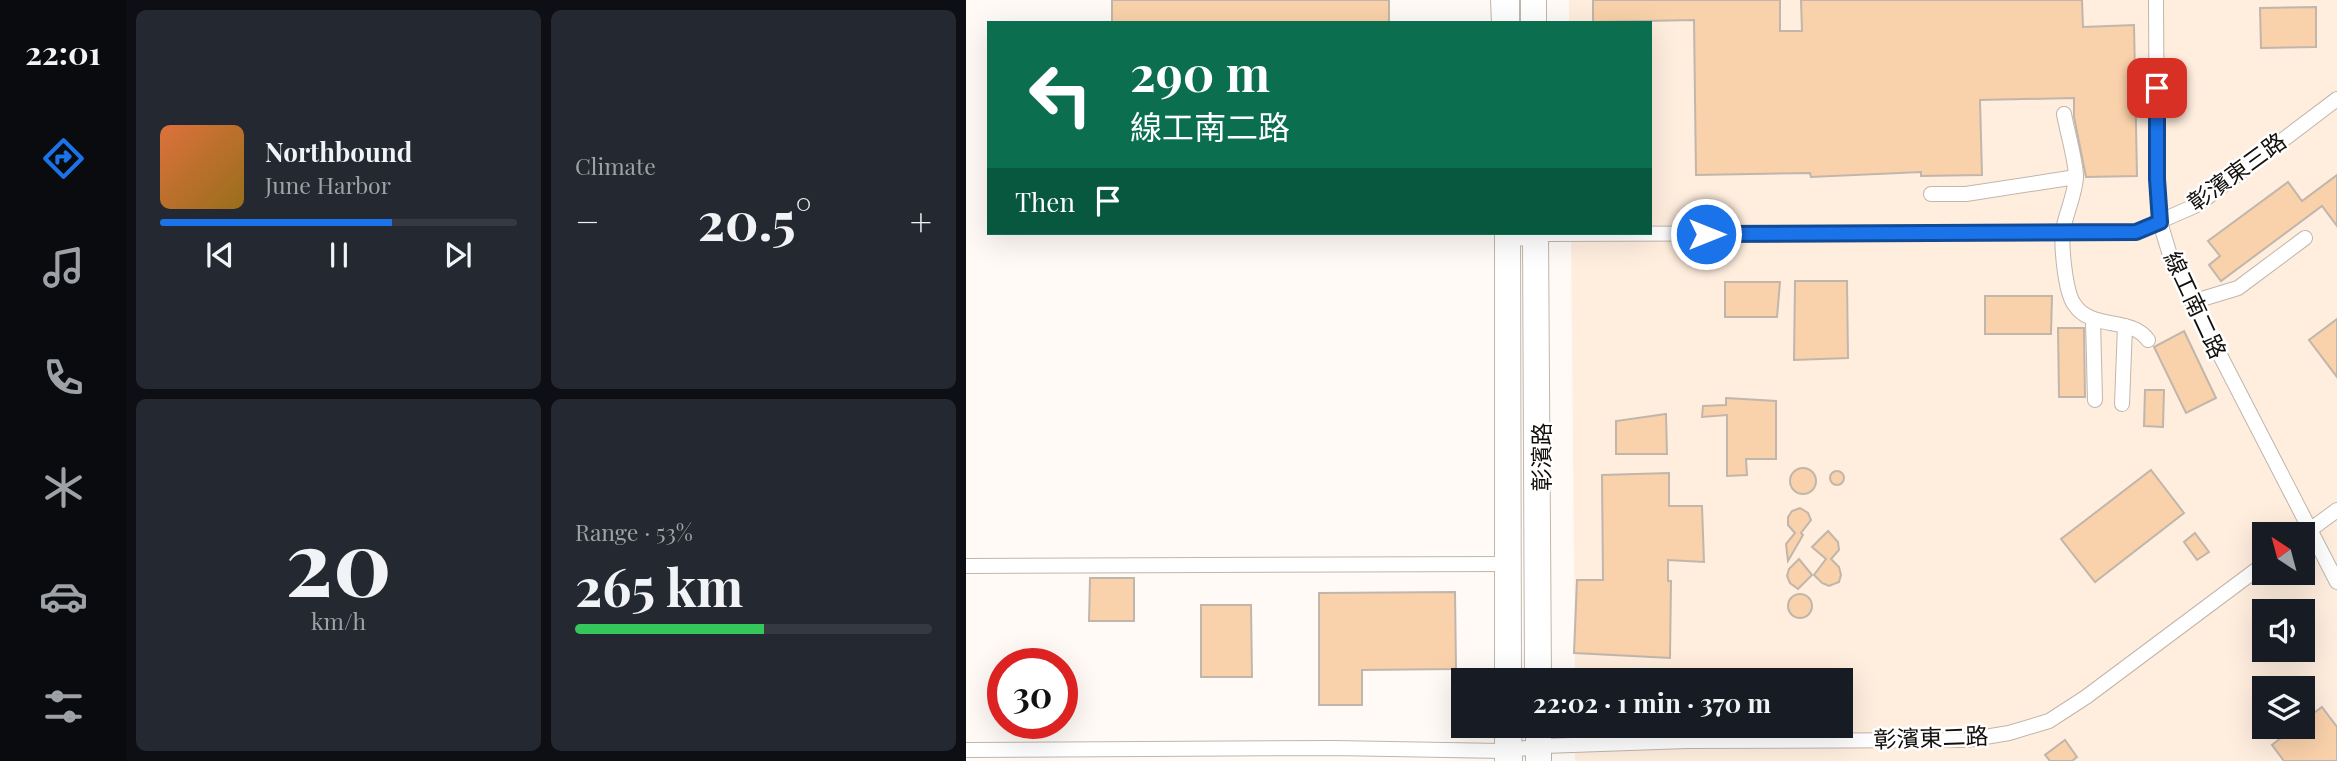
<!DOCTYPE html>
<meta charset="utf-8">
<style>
:root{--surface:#171b24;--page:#242831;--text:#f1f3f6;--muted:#9ea1a6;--line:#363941;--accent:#1a73e8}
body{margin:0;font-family:"Playfair Display","Noto Sans TC",serif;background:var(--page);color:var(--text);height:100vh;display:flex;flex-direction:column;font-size:26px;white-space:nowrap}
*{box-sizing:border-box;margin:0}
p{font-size:23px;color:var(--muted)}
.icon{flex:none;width:38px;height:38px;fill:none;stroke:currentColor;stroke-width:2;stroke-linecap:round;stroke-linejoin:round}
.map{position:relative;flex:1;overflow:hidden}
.details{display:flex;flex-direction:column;gap:10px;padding:10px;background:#0d0f14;width:840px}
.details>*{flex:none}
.banner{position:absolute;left:21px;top:21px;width:665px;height:214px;border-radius:0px;box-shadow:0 7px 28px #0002;background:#0b6e4f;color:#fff;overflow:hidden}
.needle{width:46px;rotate:324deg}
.controls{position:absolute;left:1286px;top:522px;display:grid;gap:14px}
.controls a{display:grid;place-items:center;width:63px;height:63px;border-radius:0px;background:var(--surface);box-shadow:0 7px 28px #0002;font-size:35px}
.speed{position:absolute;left:21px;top:648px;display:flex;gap:14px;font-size:35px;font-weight:700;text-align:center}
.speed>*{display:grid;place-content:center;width:91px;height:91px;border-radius:50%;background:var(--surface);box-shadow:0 7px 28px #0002;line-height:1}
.speed .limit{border:10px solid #d22;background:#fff;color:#111}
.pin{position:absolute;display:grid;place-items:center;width:60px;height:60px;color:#fff;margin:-30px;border-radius:14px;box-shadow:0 4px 10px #0006}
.me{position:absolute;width:77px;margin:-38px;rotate:90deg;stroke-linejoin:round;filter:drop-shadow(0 0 5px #0008)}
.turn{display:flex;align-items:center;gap:24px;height:147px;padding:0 28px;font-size:32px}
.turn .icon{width:91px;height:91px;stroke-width:2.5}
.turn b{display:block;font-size:49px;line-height:60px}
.then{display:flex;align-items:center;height:66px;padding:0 28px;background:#0003;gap:14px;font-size:26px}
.big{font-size:52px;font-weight:700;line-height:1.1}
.details .widget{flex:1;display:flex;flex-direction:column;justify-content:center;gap:10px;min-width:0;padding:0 24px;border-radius:10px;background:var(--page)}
.details .dial{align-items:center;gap:0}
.dial b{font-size:91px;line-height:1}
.song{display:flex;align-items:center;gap:21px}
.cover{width:84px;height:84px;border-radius:10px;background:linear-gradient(135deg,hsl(20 70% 55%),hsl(40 70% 35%))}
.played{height:7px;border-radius:4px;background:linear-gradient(90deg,var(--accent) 65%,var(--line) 65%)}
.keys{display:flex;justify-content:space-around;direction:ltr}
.heat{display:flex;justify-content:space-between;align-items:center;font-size:38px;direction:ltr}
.charge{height:10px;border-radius:5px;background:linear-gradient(90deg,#34c759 53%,var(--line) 0)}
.details .tiles{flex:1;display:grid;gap:10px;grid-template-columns:repeat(2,1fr)}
.trip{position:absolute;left:485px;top:668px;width:402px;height:70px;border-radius:0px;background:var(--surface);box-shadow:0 7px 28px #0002;font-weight:700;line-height:70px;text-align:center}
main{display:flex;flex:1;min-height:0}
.tab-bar{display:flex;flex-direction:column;width:126px;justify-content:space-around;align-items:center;background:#090b0e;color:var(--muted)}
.tab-bar .icon{width:49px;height:49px}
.tab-bar .active{color:var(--accent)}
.tab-bar b{font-size:32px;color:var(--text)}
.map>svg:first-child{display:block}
.built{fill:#ffeede;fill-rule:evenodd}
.building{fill:#f9d1aa;stroke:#c1b6ac;stroke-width:2}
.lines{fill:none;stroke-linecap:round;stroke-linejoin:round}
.minor-casing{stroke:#c0b6ab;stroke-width:16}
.minor{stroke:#fff;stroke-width:14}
.route-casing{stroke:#114b97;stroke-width:18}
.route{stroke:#1a73e8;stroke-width:12}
.labels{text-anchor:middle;stroke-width:5;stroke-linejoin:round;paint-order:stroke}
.street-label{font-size:23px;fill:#130f0c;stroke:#fff}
</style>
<main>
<nav class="tab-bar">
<b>22:01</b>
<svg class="icon active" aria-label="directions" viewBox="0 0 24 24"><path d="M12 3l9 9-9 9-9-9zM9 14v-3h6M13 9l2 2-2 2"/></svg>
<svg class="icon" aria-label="music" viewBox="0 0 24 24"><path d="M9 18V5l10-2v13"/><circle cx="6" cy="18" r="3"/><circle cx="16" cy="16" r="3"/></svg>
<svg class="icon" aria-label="phone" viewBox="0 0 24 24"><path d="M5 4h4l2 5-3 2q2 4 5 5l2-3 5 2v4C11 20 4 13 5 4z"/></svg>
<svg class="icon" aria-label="climate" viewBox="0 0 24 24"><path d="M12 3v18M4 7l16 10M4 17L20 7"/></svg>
<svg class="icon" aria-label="car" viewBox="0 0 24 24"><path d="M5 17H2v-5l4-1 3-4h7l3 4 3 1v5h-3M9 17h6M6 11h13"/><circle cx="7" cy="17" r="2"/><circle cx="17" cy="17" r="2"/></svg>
<svg class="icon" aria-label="filters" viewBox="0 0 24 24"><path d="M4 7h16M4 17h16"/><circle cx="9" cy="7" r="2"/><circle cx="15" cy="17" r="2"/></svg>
</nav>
<section class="details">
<div class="tiles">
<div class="widget">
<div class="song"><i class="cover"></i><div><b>Northbound</b><p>June Harbor</p></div></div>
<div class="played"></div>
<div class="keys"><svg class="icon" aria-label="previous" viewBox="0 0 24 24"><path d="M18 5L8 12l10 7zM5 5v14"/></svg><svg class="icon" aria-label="pause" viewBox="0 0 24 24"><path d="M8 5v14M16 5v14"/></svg><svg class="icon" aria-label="next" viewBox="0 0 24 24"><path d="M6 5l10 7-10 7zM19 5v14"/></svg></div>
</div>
<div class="widget"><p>Climate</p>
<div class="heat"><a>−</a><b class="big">20.5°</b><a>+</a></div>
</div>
<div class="widget dial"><b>20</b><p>km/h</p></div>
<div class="widget"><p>Range · 53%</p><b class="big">265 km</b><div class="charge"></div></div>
</div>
</section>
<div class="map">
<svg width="1371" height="761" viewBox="0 0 1371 761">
<rect width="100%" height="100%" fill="#fffaf6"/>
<path class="built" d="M603,0h768v761h-762v-35h266v-45h-266l-4,-448h79v-210h-81zM1298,534h39v38h-39zM1298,611h39v38h-39zM1298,688h39v38h-39z"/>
<g class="building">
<rect x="146" y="0" width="277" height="23"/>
<polygon points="627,0 814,0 814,31 836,31 835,0 1116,0 1117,27 1168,25 1171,176 1120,177 1108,117 1108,98 1014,100 1016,175 955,176 955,172 845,177 844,173 730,175 728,20 627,22"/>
<polygon points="1350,7 1350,47 1295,48 1294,8"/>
<polygon points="1371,175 1371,226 1356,206 1255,281 1243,265 1254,256 1242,241 1322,182 1336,201"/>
<polygon points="829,281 881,281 882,358 828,360"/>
<polygon points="759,282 814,282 811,317 759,317"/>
<polygon points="1019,296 1086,296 1085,334 1019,334"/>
<polygon points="1371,319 1371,377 1343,340"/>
<polygon points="1092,328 1118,328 1119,397 1093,397"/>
<polygon points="1218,331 1250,398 1220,413 1188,347"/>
<polygon points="1179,390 1198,390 1197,427 1178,426"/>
<polygon points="760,398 810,401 810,459 780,459 781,475 761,476 761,415 736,417 737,406 760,405"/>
<polygon points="700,414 701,454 650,454 650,421"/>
<circle cx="837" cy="481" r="13"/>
<polygon points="1185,470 1218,513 1129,582 1095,539"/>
<circle cx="871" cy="478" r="7"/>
<polygon points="703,473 703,506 736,506 738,562 702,560 702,581 705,581 704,658 608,653 611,580 637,580 636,475"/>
<polygon points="834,508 842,513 845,520 835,533 837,535 822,561 820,544 829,533 822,525 822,517 826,511"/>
<polygon points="862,531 872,542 873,550 865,559 873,567 875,575 873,582 863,586 856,583 848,575 860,559 846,547"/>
<polygon points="1229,533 1243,552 1231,560 1218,542"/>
<polygon points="833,559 846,575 832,589 824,583 821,576 823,569"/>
<polygon points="124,578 168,578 168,621 123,621"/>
<polygon points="489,592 490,669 396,670 396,705 353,705 353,593"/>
<circle cx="834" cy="606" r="12"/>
<polygon points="235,605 285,605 286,677 235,677"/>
<polygon points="1356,707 1371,727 1371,761 1318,761 1306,745 1330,726 1337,726 1337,721"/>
<polygon points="1099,740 1111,757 1106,761 1084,761 1079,755"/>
</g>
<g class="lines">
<defs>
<g id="minor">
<polyline points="532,0 533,23"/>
<polyline points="546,0 546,23"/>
<polyline points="562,0 562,23"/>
<polyline points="573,0 573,23"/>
<polyline points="1190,0 1191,179 1194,222 1206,262 1371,582"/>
<path d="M1098,114c3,17 12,47 12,63 -1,18 -10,36 -13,53 -2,15 2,61 11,74 17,27 57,12 74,36"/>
<polyline points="965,194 1000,194 1110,177"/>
<polyline points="536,233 536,681"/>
<polyline points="547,233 548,681"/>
<polyline points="564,233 566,681"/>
<polyline points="575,233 578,681"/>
<path d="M536,240c15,-3 25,1 39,-6l594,-2 62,-27 140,-106"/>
<polyline points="1226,302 1272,288 1339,238"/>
<polyline points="1127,320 1129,400"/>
<polyline points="1156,404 1159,326"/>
<polyline points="1337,535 1371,510"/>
<polyline points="0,566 537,564"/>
<polyline points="536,726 536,760"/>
<polyline points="548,726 549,761"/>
<polyline points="567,726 567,761"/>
<polyline points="578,726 578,761"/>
<polyline points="0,750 368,748 536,751 578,746 721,741 1001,740 1043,733 1083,721 1120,697 1298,564"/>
</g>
</defs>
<use href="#minor" class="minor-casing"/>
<use href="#minor" class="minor"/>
</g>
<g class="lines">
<defs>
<polyline id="route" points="740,234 1170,232 1194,222 1191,179 1191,88"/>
</defs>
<use href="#route" class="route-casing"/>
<use href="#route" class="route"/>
</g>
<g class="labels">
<g class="street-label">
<text transform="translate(1271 172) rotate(-36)" y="8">彰濱東三路</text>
<text transform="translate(1229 305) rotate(65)" y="8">線工南二路</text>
<text transform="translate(576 457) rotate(-90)" y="8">彰濱路</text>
<text transform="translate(965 738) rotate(-2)" y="8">彰濱東二路</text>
</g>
</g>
</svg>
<div class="controls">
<a><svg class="needle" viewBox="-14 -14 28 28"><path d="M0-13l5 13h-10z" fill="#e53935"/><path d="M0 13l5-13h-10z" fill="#9ea1a6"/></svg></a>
<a><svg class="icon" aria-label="sound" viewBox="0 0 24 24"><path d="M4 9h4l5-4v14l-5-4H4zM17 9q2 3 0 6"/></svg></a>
<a><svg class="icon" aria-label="layers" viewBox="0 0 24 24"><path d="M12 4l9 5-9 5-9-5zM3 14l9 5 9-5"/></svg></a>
</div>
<div class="speed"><div class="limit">30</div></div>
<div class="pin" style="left:1191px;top:88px;background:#d93025"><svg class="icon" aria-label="arrive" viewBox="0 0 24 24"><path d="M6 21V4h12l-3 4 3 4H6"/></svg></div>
<svg class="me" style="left:740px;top:234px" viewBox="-20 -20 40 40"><circle r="17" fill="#1a73e8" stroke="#fff" stroke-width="3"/><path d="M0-11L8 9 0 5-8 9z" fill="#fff"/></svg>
<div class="trip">22:02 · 1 min · 370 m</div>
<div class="banner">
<div class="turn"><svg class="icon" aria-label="left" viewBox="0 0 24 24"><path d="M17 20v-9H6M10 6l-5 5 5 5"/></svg><div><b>290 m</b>線工南二路</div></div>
<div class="then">Then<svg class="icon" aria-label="arrive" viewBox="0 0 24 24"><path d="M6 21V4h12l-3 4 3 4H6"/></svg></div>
</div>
</div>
</main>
